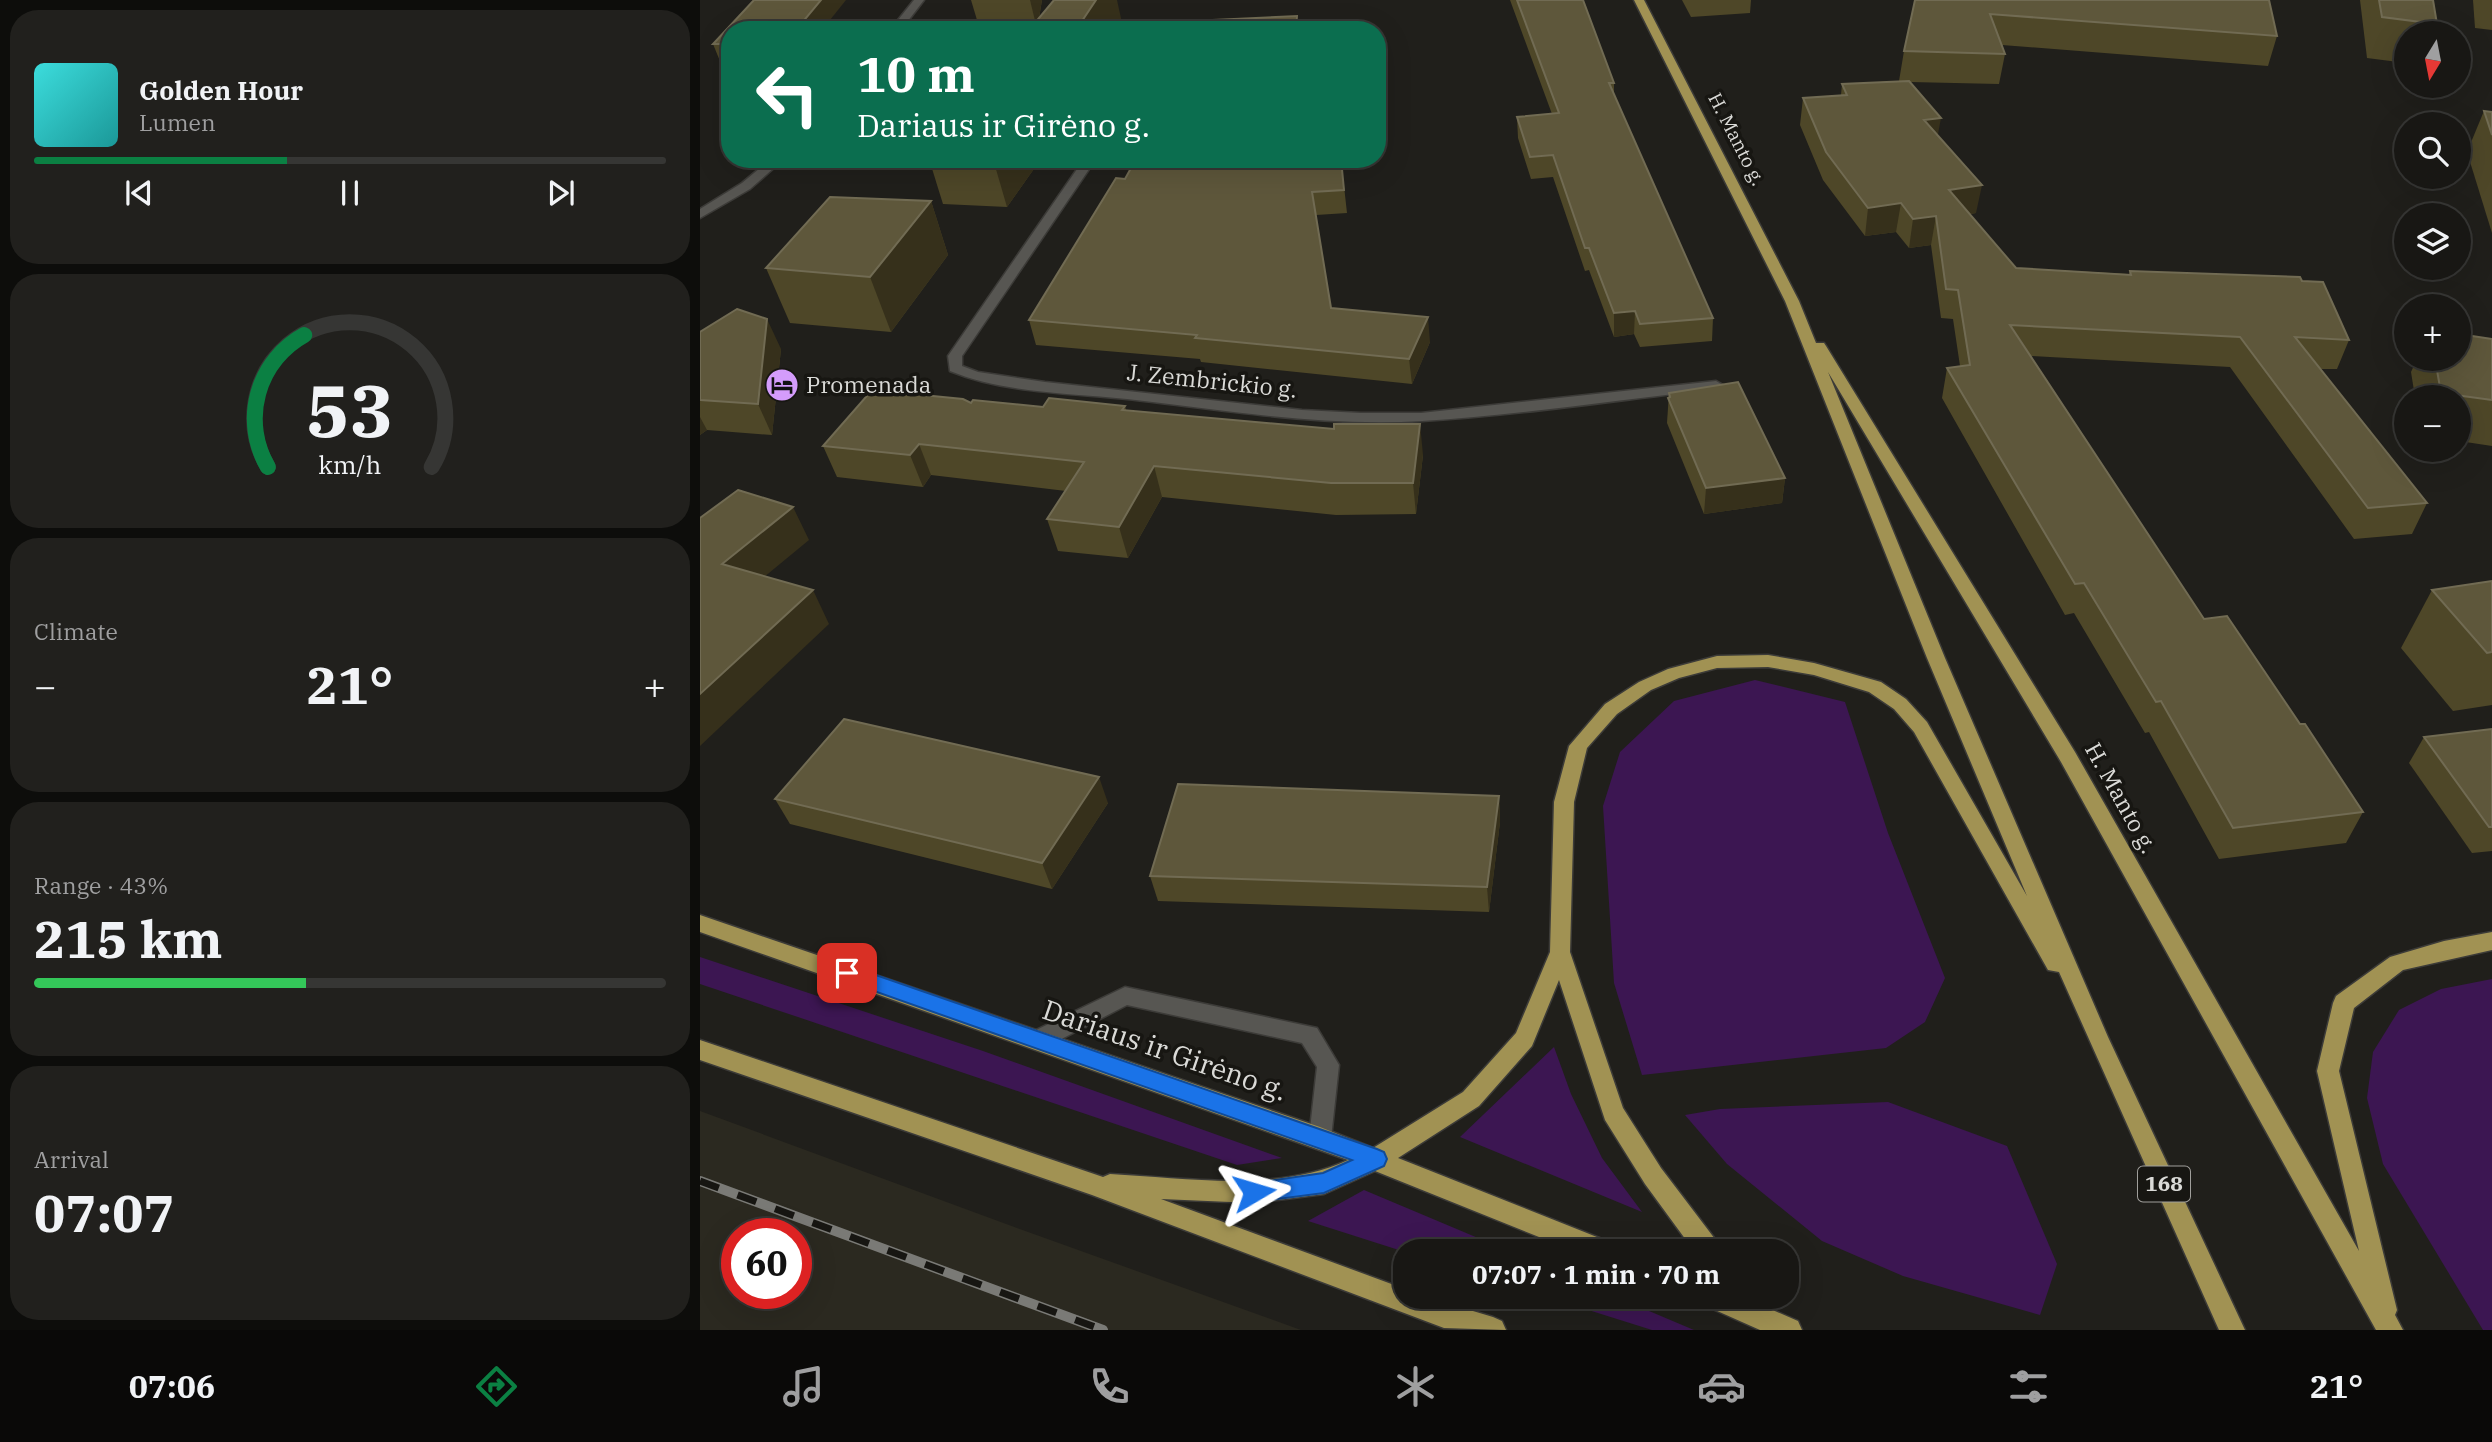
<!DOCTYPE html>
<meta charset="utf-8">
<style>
:root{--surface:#181714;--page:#21201d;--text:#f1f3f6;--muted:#9f9fa0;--line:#363634;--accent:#0b8043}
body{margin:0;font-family:"IBM Plex Serif",serif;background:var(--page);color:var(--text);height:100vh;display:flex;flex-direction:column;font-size:26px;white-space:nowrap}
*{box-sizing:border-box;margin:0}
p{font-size:23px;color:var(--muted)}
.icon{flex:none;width:38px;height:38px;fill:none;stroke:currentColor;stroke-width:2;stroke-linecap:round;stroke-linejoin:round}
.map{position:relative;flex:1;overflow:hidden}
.side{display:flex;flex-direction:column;gap:10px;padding:10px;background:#0d0d0b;width:700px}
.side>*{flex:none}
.top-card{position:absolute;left:21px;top:21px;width:665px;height:147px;border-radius:28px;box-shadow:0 7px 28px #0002,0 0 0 2px var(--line);background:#0b6e4f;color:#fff;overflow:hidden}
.needle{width:46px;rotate:190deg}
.controls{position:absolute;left:1694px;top:21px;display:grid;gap:14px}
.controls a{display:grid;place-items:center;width:77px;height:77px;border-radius:50%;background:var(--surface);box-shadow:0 7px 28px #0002,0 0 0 2px var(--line);font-size:35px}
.speed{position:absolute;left:21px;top:1218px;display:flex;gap:14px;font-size:35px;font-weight:700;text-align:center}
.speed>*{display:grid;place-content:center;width:91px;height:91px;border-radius:50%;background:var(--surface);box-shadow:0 7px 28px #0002,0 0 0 2px var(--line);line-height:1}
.speed .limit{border:10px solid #d22;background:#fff;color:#111}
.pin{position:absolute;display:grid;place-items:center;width:60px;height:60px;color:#fff;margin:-30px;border-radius:14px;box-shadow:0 4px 10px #0006}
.me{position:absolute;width:77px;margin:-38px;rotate:83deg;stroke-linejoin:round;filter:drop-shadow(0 0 5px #0008)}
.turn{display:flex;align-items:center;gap:24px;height:147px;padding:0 21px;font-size:32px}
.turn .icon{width:91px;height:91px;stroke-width:2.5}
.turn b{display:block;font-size:49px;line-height:60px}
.big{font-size:52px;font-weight:700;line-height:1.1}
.side .widget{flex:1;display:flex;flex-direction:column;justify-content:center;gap:10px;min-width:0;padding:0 24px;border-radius:28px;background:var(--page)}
.side .dial{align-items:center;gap:0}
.dial svg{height:182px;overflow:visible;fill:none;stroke:var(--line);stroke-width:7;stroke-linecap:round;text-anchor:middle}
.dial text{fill:var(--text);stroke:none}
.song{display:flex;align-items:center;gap:21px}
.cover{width:84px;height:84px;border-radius:10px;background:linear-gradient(135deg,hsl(180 70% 55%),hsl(180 70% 35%))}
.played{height:7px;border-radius:4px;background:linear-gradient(90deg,var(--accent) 40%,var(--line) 40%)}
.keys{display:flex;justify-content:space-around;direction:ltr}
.heat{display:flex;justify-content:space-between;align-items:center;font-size:38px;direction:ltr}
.charge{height:10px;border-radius:5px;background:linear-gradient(90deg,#34c759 43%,var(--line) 0)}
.trip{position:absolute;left:693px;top:1239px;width:406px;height:70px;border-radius:28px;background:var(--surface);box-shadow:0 7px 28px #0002,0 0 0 2px var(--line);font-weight:700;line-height:70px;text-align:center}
.tabs{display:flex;height:112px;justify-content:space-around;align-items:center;background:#0a0908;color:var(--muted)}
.tabs .icon{width:49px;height:49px}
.tabs .active{color:var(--accent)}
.tabs b{font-size:32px;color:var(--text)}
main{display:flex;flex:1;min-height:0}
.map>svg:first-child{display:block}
.built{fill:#2b2920;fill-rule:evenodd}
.green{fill:#3c1652}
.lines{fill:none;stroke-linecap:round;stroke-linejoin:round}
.minor-casing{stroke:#3c3b38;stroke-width:3}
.major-casing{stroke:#3c3b38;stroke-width:3}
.minor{fill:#575652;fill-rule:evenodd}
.major{fill:#a19253;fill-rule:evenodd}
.rail-casing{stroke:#7a7a76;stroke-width:10}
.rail{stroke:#171612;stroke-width:7;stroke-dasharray:20;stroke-linecap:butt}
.wall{fill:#4e4728}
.shaded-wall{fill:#36301b}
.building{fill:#5e573b;stroke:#716b53;stroke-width:2}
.route{fill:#1a73e8;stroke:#114b97;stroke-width:2}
.labels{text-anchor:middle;stroke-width:7;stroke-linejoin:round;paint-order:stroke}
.far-street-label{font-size:19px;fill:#dadad7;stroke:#171612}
.shield{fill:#171612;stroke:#a09f9c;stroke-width:2}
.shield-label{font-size:21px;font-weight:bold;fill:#dadad7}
.street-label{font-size:23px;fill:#dadad7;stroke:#171612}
.poi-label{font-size:23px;fill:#dadad7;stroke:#171612;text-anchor:start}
.near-street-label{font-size:28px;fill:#dadad7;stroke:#171612}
</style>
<main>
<section class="side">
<div class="widget">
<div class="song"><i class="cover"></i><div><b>Golden Hour</b><p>Lumen</p></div></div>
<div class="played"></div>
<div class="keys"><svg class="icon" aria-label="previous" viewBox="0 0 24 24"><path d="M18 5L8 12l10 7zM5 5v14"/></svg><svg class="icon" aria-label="pause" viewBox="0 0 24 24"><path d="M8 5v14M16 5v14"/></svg><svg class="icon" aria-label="next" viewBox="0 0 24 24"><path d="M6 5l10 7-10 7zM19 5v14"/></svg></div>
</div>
<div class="widget dial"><svg viewBox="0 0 100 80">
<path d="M14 69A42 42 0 1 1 86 69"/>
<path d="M14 69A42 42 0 0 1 30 11" stroke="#0b8043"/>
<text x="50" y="56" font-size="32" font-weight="700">53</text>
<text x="50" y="72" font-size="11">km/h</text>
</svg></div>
<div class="widget"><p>Climate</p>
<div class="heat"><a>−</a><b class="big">21°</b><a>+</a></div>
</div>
<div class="widget"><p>Range · 43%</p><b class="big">215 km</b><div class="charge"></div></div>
<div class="widget"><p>Arrival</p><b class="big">07:07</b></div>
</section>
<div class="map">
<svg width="1792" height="1330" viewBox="0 0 1792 1330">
<rect width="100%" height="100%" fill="#201f1b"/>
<path class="built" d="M0,1111l317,117 284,102h-601zM37,1234h59v59h-59z"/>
<g class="green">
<polygon points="1055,680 1145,702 1188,833 1245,978 1225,1022 1186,1048 942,1075 914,983 903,806 920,752 974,701"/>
<polygon points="0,957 283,1051 582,1158 537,1165 0,984"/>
<polygon points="1792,979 1792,1330 1783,1330 1683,1164 1667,1098 1673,1052 1699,1010 1741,989"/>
<polygon points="854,1047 871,1094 902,1158 942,1212 760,1137"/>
<polygon points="1188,1102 1307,1146 1357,1264 1340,1315 1203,1276 1122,1241 1027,1164 985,1115 1020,1109"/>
<polygon points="664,1190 809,1251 705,1252 608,1221"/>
<polygon points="847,1297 916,1297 994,1330 952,1330"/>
</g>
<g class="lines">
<defs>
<g id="minor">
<polygon points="214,0 224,0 201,30 190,30"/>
<polygon points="71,159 84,159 50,189 0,218 0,209 42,183"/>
<path d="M384,159h12l-134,197v10l16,6 67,10 257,28 59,3h60l295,-32 7,4 -7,4c-98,11 -196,26 -294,32 -98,6 -198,-11 -295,-22 -58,-6 -123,-6 -177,-28l-2,-15z"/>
<polygon points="425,987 617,1028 639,1065 631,1138 628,1145 620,1149 612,1145 609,1138 617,1067 602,1043 427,1005 348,1046 340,1049 332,1046 329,1039 332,1032"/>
</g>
<g id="major">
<path d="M934,0h10l155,301 17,42h8l2,3 249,406 284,499 -42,-180 16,-68 3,-7 54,-39 54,-16 48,-9v18l-89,20 -49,38 -15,63 58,239 -2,5 8,15h-27l-315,-568 -233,-390 117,286 163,379 137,293h-26l-160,-358 -11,-2 -134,-238 -20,-23 -25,-17 -55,-17 -46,-8 -51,1 -38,10 -28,12 -34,24 -30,34 -13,54 -4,150 53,156 38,60 57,75 3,8h-27l-49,-67 -40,-64 -46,-140 -27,66 -53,60 -81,52 214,85 3,8h-41l-199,-80 -51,23 -70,9 -93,-4 244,90v8h21l67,20 9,4 4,9 -62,-2 -352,-133 -392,-135v-20l403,137 7,-3c78,4 166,19 238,-14l-648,-228v-17l620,212 53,21 90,-56 53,-59 34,-81 4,-150 15,-56 36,-42 34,-22 29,-13 49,-13 51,-1 46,8 67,19 25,17 21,23 100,174 -100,-238 -142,-357z"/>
<polygon points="1003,1297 1043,1297 1098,1321 1102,1330 1060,1330 1006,1306"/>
</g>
</defs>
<use href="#minor" class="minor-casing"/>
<use href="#major" class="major-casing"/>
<use href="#minor" class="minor"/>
<use href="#major" class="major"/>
<defs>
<polyline id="rail" points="0,1181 403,1330"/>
</defs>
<use href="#rail" class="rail-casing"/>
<use href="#rail" class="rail"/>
</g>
<g class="wall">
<polygon points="271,0 342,0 339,18 329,29 323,30 280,30"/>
<polygon points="810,0 883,0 914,83 914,94 1013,318 1012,341 940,347 934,334 914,337 889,270 885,271 853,177 831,179 818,138 817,117 852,114"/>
<polygon points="982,0 1051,0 1050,13 991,17"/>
<polygon points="1215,0 1577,36 1568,66 1302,45 1305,54 1299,84 1210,82 1276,213 1270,214 1316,268 1429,274 1430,271 1602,281 1649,340 1637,369 1620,369 1727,503 1712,534 1654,539 1530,367 1331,356 1504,619 1600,724 1663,812 1646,843 1519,859 1449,732 1445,733 1374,613 1365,615 1242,398 1247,368 1260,366 1253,319 1241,318 1231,245 1209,248 1196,232 1165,236 1123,180 1100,125 1103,98 1141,95 1142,84 1199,81 1204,51"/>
<polygon points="1660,0 1733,0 1737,24 1734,33 1706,33 1706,63 1667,58"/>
<polygon points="1773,0 1792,0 1792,30 1775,28"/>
<polygon points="30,30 30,66 22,66 13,44"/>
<polygon points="1784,111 1792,112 1792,233 1767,152"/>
<polygon points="229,159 341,159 307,207 243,204"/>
<polygon points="641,159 647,213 616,215 631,308 730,342 712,384 501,362 500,359 336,345 329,320 425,179"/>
<polygon points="231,201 248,255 191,332 90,323 66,268"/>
<polygon points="0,332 81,349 72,435 7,430 0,435"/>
<polygon points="1792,339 1792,446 1759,441 1759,397 1715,397 1711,372 1717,359 1759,359"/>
<polygon points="969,393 1085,478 1082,503 1004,514 967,423"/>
<polygon points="271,403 343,407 425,406 426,410 723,455 716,514 636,515 462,497 428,558 358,551 347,519 366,491 231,475 223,487 137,477 123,446"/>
<polygon points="1792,581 1792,705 1753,711 1701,648 1732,590"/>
<polygon points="1792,729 1792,851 1772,853 1709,763 1724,737"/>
<polygon points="799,796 800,822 789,912 458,901 450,876"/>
<polygon points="75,799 408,803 352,889 90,824"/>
</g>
<g class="shaded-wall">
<polygon points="121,0 146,0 122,30 96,30"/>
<polygon points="330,0 342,0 337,29"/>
<polygon points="396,0 417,0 422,23 418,30 376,30"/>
<polygon points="1241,118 1236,145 1224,120"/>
<polygon points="293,159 341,159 307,207"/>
<polygon points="1282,185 1276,213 1244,218 1249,190"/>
<polygon points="231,201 248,255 191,332 170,277"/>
<polygon points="1201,203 1196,232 1165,236 1168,208"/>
<polygon points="1236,216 1231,245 1209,248 1213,219"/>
<polygon points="935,311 934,334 914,337 914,313"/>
<polygon points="728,317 730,342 712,384 709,359"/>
<polygon points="67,319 81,349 72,435 58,404"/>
<polygon points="0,417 7,430 0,435"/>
<polygon points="720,424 723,455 716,514 713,483"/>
<polygon points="219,444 231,475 223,487 210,455"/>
<polygon points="454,466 462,497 428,558 419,527"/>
<polygon points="1085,478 1082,503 1004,514 1006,488"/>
<polygon points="93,507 109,540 40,597 22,564"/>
<polygon points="113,590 129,624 0,746 0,694"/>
<polygon points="399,777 408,803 352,889 342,863"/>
<polygon points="799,796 800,822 789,912 787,887"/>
</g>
<g class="building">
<polygon points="54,0 121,0 96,30 30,30 30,44 13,44"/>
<polygon points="354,0 396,0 376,30 329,30"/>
<polygon points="817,0 883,0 914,83 909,83 1013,318 940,324 935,311 914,313 889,248 885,248 853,155 830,157 817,117 859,113"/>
<polygon points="1215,0 1569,0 1577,36 1290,14 1305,54 1204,51"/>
<polygon points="1679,0 1733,0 1737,24 1682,17"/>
<polygon points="597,16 596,30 511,30 513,20"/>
<polygon points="1209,81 1241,118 1224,120 1282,185 1249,190 1316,268 1431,275 1430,271 1600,277 1602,281 1623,282 1649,340 1595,337 1727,503 1668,508 1540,337 1310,325 1504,619 1527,616 1600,724 1605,724 1663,812 1533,828 1461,701 1456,702 1384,583 1375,584 1247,368 1270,365 1258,290 1246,289 1236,216 1213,219 1201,203 1168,208 1126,152 1103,98 1147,95 1142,84"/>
<polygon points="1784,111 1792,112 1792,135"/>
<polygon points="436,159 641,159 644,190 612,192 631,308 728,317 709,359 495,338 497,335 329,320 416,178 425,179"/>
<polygon points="130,197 231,201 170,277 66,268"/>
<polygon points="37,309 67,319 58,404 0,400 0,332"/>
<polygon points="1759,334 1792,339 1792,400 1741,393 1735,359 1759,359"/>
<polygon points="1038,382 1085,478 1006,488 968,398 970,397 969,393"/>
<polygon points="172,390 263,399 271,403 273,400 343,407 349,398 425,406 422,410 634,429 634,424 720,424 713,483 631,483 454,466 419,527 347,519 384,462 219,444 210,455 123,446"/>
<polygon points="38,490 93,507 22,564 113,590 0,694 0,518"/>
<polygon points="1792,581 1792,652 1787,653 1732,590"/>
<polygon points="144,719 399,777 342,863 75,799"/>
<polygon points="1792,729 1792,827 1789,827 1724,737"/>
<polygon points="478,784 799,796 787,887 450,876"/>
</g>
<polygon class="route" points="147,965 677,1149 684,1152 687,1159 684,1166 624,1193 554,1202 547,1199 544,1192 547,1184 623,1173 652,1160 140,979 137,973 140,967"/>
<defs>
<symbol id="hotel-disc" viewBox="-11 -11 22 22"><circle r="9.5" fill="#d49cfb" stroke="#171612"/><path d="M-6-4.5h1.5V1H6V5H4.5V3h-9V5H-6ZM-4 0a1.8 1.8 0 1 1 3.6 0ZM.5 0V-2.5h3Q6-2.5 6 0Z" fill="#111"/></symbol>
</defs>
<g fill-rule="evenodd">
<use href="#hotel-disc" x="63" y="366" width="38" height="38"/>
</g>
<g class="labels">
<g class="far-street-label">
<text transform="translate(1037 139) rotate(63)" y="7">H. Manto g.</text>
</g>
<rect class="shield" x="1438" y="1166.5" width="52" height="35" rx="5"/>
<g class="shield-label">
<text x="1464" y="1191">168</text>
</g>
<g class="street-label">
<text transform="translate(512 381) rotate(6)" y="8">J. Zembrickio g.</text>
<text transform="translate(1421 798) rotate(61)" y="8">H. Manto g.</text>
</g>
<g class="poi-label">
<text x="106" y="393">Promenada</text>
</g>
<g class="near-street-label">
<text transform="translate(465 1050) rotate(19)" y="10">Dariaus ir Girėno g.</text>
</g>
</g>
</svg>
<div class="controls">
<a><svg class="needle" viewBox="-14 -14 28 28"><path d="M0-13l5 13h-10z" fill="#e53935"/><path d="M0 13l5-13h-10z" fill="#9f9fa0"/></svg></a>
<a><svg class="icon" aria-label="search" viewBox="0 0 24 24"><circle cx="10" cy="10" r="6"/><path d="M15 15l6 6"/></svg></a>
<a><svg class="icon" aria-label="layers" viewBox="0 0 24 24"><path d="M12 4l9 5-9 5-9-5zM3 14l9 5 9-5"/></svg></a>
<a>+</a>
<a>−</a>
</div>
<div class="speed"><div class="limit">60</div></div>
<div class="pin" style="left:147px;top:973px;background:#d93025"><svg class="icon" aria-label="arrive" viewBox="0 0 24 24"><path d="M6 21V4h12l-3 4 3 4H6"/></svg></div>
<svg class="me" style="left:554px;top:1192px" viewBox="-20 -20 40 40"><path d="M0-17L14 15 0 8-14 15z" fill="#1a73e8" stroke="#fff" stroke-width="4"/></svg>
<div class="trip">07:07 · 1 min · 70 m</div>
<div class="top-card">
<div class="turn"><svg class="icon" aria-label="left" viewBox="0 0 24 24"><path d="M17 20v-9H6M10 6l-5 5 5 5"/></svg><div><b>10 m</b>Dariaus ir Girėno g.</div></div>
</div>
</div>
</main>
<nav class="tabs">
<b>07:06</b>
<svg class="icon active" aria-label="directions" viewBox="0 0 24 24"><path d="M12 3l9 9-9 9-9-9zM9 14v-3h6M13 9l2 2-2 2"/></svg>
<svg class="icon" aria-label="music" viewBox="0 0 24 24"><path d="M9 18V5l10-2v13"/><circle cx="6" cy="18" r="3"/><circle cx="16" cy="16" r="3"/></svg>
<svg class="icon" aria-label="phone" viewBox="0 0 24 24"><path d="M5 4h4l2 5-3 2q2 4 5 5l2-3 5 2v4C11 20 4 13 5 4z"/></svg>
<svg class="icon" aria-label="climate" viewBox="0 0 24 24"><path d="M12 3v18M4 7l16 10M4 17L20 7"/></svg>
<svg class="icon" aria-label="car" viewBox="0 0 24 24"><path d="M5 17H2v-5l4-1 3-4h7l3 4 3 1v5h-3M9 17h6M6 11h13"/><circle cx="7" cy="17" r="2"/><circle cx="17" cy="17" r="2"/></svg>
<svg class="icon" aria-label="filters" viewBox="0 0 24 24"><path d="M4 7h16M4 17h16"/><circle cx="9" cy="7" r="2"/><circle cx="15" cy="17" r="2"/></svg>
<b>21°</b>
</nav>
